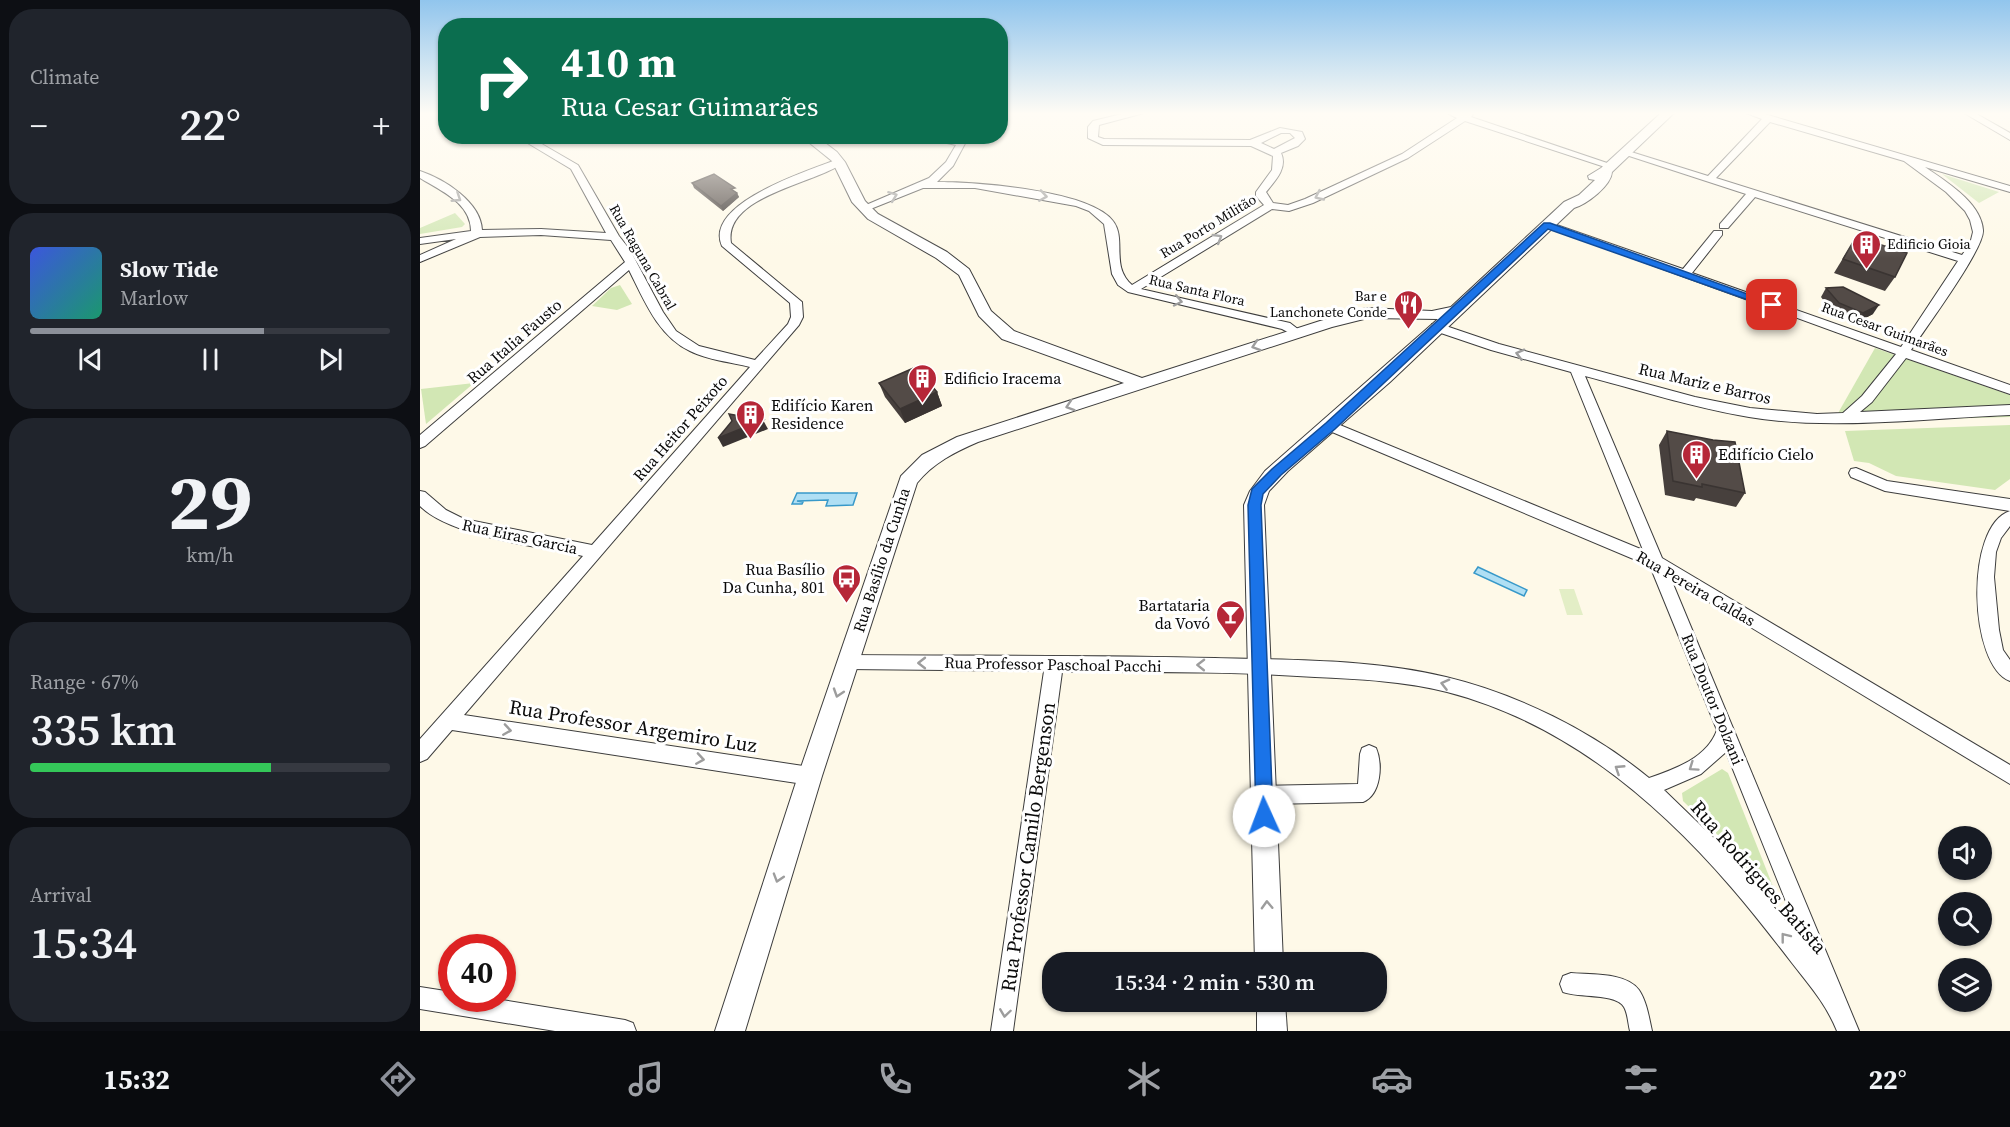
<!DOCTYPE html>
<meta charset="utf-8">
<style>
:root{--surface:#171b24;--page:#20242c;--text:#f1f3f6;--muted:#9ea1a6;--line:#363941;--accent:#8c9099}
body{margin:0;font-family:"Source Serif 4",serif;background:var(--page);color:var(--text);height:100vh;display:flex;flex-direction:column;font-size:22px;white-space:nowrap}
*{box-sizing:border-box;margin:0}
p{font-size:20px;color:var(--muted)}
.icon{flex:none;width:33px;height:33px;fill:none;stroke:currentColor;stroke-width:2;stroke-linecap:round;stroke-linejoin:round}
.map{position:relative;flex:1;overflow:hidden}
.panel{display:flex;flex-direction:column;gap:9px;padding:9px;background:#0d0f14;width:420px}
.panel>*{flex:none}
.top-card{position:absolute;left:18px;top:18px;width:570px;height:126px;border-radius:24px;box-shadow:0 2px 4px #0004;background:#0b6e4f;color:#fff;overflow:hidden}
.tools{position:absolute;left:1518px;top:826px;display:grid;gap:12px}
.tools a{display:grid;place-items:center;width:54px;height:54px;border-radius:50%;background:var(--surface);box-shadow:0 2px 4px #0004;font-size:30px}
.speed{position:absolute;left:18px;top:934px;display:flex;gap:12px;font-size:30px;font-weight:700;text-align:center}
.speed>*{display:grid;place-content:center;width:78px;height:78px;border-radius:50%;background:var(--surface);box-shadow:0 2px 4px #0004;line-height:1}
.speed .limit{border:9px solid #d22;background:#fff;color:#111}
.pin{position:absolute;display:grid;place-items:center;width:51px;height:51px;color:#fff;margin:-26px;border-radius:12px;box-shadow:0 3px 9px #0006}
.me{position:absolute;width:66px;margin:-33px;rotate:358deg;stroke-linejoin:round;filter:drop-shadow(0 0 4px #0008)}
.turn{display:flex;align-items:center;gap:21px;height:126px;padding:0 24px;font-size:27px}
.turn .icon{width:78px;height:78px;stroke-width:2.5}
.turn b{display:block;font-size:42px;line-height:51px}
.big{font-size:45px;font-weight:600;line-height:1.1}
.panel .tile{flex:1;display:flex;flex-direction:column;justify-content:center;gap:9px;min-width:0;padding:0 21px;border-radius:24px;background:var(--page)}
.panel .dial{align-items:center;gap:0}
.dial b{font-size:78px;line-height:1}
.song{display:flex;align-items:center;gap:18px}
.cover{width:72px;height:72px;border-radius:9px;background:linear-gradient(135deg,hsl(230 70% 55%),hsl(160 70% 35%))}
.played{height:6px;border-radius:3px;background:linear-gradient(90deg,var(--accent) 65%,var(--line) 65%)}
.keys{display:flex;justify-content:space-around;direction:ltr}
.heat{display:flex;justify-content:space-between;align-items:center;font-size:33px;direction:ltr}
.charge{height:9px;border-radius:4px;background:linear-gradient(90deg,#34c759 67%,var(--line) 0)}
.trip{position:absolute;left:622px;top:952px;width:345px;height:60px;border-radius:24px;background:var(--surface);box-shadow:0 2px 4px #0004;font-weight:600;line-height:60px;text-align:center}
.dock{display:flex;height:96px;justify-content:space-around;align-items:center;background:#090b0e;color:var(--muted)}
.dock .icon{width:42px;height:42px}
.dock .current{color:var(--accent)}
.dock b{font-size:27px;color:var(--text)}
main{display:flex;flex:1;min-height:0}
.map>svg:first-child{display:block}
.green{fill:#d2e7b4}
.pitch{fill:#e3eec6}
.water{fill:#afdff4;stroke:#3899c9;stroke-width:1.5}
.lines{fill:none;stroke-linecap:round;stroke-linejoin:round}
.minor-casing{stroke:#3d3d3d;stroke-width:2}
.tertiary-casing{stroke:#3d3d3d;stroke-width:2}
.minor{fill:#fff;fill-rule:evenodd}
.tertiary{fill:#fff;fill-rule:evenodd}
.wall{fill:#47403d}
.shaded-wall{fill:#3a3432}
.building{fill:#534b47;stroke:#3a3432;stroke-width:1.5}
.oneway{stroke:#9d9d9d}
.route{fill:#1a73e8;stroke:#114b97;stroke-width:1.5}
.labels{text-anchor:middle;stroke-width:6;stroke-linejoin:round;paint-order:stroke}
.far-street-label{font-size:14px;fill:#0a0a0a;stroke:#fff}
.far-poi-label{font-size:14px;fill:#0a0a0a;stroke:#fff;text-anchor:start}
.street-label{font-size:16px;fill:#0a0a0a;stroke:#fff}
.poi-label{font-size:16px;fill:#0a0a0a;stroke:#fff;text-anchor:start}
.near-street-label{font-size:20px;fill:#0a0a0a;stroke:#fff}
</style>
<main>
<section class="panel">
<div class="tile"><p>Climate</p>
<div class="heat"><a>−</a><b class="big">22°</b><a>+</a></div>
</div>
<div class="tile">
<div class="song"><i class="cover"></i><div><b>Slow Tide</b><p>Marlow</p></div></div>
<div class="played"></div>
<div class="keys"><svg class="icon" aria-label="previous" viewBox="0 0 24 24"><path d="M18 5L8 12l10 7zM5 5v14"/></svg><svg class="icon" aria-label="pause" viewBox="0 0 24 24"><path d="M8 5v14M16 5v14"/></svg><svg class="icon" aria-label="next" viewBox="0 0 24 24"><path d="M6 5l10 7-10 7zM19 5v14"/></svg></div>
</div>
<div class="tile dial"><b>29</b><p>km/h</p></div>
<div class="tile"><p>Range · 67%</p><b class="big">335 km</b><div class="charge"></div></div>
<div class="tile"><p>Arrival</p><b class="big">15:34</b></div>
</section>
<div class="map">
<svg width="1590" height="1031" viewBox="0 0 1590 1031">
<rect width="100%" height="100%" fill="#fef9e8"/>
<g class="green">
<polygon points="1522,174 1579,192 1559,203"/>
<polygon points="35,213 45,224 42,227 0,234 0,228"/>
<polygon points="200,285 212,304 197,310 172,306 191,288"/>
<polygon points="1455,348 1590,395 1590,417 1413,422"/>
<polygon points="54,383 6,424 1,389"/>
<polygon points="1590,425 1590,479 1575,490 1476,476 1449,463 1434,461 1425,431"/>
<polygon points="1302,769 1308,773 1358,899 1350,896 1306,843 1263,801 1262,793"/>
</g>
<polygon class="pitch" points="1139,589 1154,589 1163,615 1147,615"/>
<g class="water">
<polygon points="377,493 437,493 433,505 406,506 408,500 377,501 383,502 382,504 372,504"/>
<polygon points="1058,567 1107,590 1104,596 1054,573"/>
</g>
<g class="lines">
<defs>
<g id="minor">
<path d="M706,113h18l-45,12 -1,12 6,2 146,1 30,-12 22,4 3,7 -7,7 -17,7c7,15 -6,28 -15,39l7,11 15,2 17,-6 97,-45 55,-36 -10,-5h27l-3,4 145,49 -8,2 -143,-47 -57,37 -95,45 -24,8 -17,-2 -131,80 149,34 13,10 -6,4 -15,-8 -154,-37 -10,-7 -6,-11 -8,-50 -15,-13 -13,-5 -101,-18h-52l-55,22 -9,-2 70,-30 17,-16 10,-17 -27,-6 -1,-3 31,3 1,-3h9l-16,30 -16,16c38,0 153,8 176,39 14,18 -3,45 19,64l132,-80 -8,-9v-4l16,-22 1,-14 -22,-10 -148,-1 -15,-7v-11l5,-6zM861,133h9l5,5 -21,11 -13,-6z"/>
<path d="M1326,113h15l249,73v6l-85,-25c20,14 56,35 58,63 2,18 -58,99 -72,120l99,35v9l-104,-36 -34,44 -12,10 150,-7v10c-83,3 -180,16 -261,2 -55,-9 -110,-27 -164,-41l77,182 348,207v19l-339,-205 188,452h-22c-11,-27 -27,-45 -45,-68 -20,-26 -40,-52 -61,-76 -76,-88 -168,-165 -284,-195 -43,-11 -88,-13 -132,-15 -84,-6 -169,-5 -253,-5l-49,359h-22l53,-360 -197,-2 -6,-2 -3,-5 3,-5 6,-2c123,1 246,0 368,3 76,2 157,1 231,19 71,17 146,54 203,101 26,-9 58,-20 68,-48l-67,-164 -325,-137 -2,-3 7,-5 5,2 308,127 -72,-178 -80,-22 -59,-20v-6h8l59,20 196,53 55,11 67,6 26,-1 19,-17 34,-42 -354,-129 1,-2h8l132,46 31,-38h8v4l-30,38 209,74 57,-86 -203,-64 -27,31h-8v-4l26,-30 -126,-41 8,-2 80,25 54,-57zM1350,122l134,39 42,31 19,19 5,9 3,12 -3,12 -8,11 -246,-77zM1306,752l75,187 -77,-91 -60,-58 37,-16z"/>
<polygon points="1544,113 1555,113 1590,133 1590,140"/>
<path d="M96,136h12l50,29 41,71 11,14 33,62 13,19 23,15 56,14 33,-36 3,-7 -1,-14 -68,-57c-19,-42 85,-75 114,-86l8,2c-27,22 -121,33 -113,81l71,59 1,15 -4,8 -335,390 346,52 7,3 2,6 -2,6 -7,3 -358,-55 -25,29 -7,3v-23l163,-183c-45,-10 -132,-19 -163,-50v-15l5,1 21,18 18,9 128,26 158,-178c-19,-5 -43,-7 -60,-16 -32,-15 -46,-51 -61,-81l-204,176 -5,2v-13l205,-173 -14,-22 -70,-5 -61,2 -60,25v-7l36,-16 -36,5v-6l51,-7c0,-28 -30,-40 -51,-53v-7c24,8 61,31 62,59l59,-1 65,4 -35,-64z"/>
<polygon points="1436,468 1467,481 1590,499 1590,511 1465,491 1431,477 1429,473 1431,469"/>
<path d="M1590,511v15l-9,12 -5,14 -2,25 5,53 4,20 7,10v21c-41,-15 -46,-155 0,-170z"/>
<path d="M949,745l7,3c7,16 5,47 -13,54l-99,2 -7,-2 -3,-7 3,-7 7,-2 94,-2 2,-30 2,-6z"/>
<path d="M1151,973c20,2 55,-1 68,17 8,12 10,28 13,41h-22c-2,-7 -2,-17 -6,-24 -8,-14 -46,-9 -61,-15l-3,-8 3,-8z"/>
<polygon points="0,987 32,992 32,999 76,999 205,1020 213,1023 216,1031 135,1031 0,1009"/>
</g>
<g id="tertiary">
<path d="M1241,113h13l-62,59c-1,14 -25,32 -38,36l-184,174 -102,89 -19,20 -5,14 19,458h-28l-11,-458 6,-14 15,-20 173,-152 -70,-1 -36,9 -354,115c-23,10 -45,21 -61,41l-95,293 -77,255h-30l83,-255 103,-300 21,-21 35,-18 167,-54 -122,-44 -23,-23 -20,-41 -23,-17 -68,-39 -16,-17 -20,-41 -31,-25h15l21,16 8,10 20,39 13,13 69,38 22,17 22,42 23,20 128,47 178,-57 47,-13 65,3 19,-4 113,-105 15,-7 16,-15 -6,-1 -1,-3 13,-8z"/>
<polygon points="837,1002 865,1002 867,1031 837,1031"/>
</g>
</defs>
<use href="#minor" class="minor-casing"/>
<use href="#tertiary" class="tertiary-casing"/>
<use href="#minor" class="minor"/>
<use href="#tertiary" class="tertiary"/>
</g>
<g class="wall">
<polygon points="272,183 316,192 319,197 303,211 274,188"/>
<polygon points="1436,237 1475,277 1465,291 1414,273"/>
<polygon points="1406,288 1453,314 1436,323 1413,313 1401,297"/>
<polygon points="459,383 517,392 522,406 485,423 465,397"/>
<polygon points="1247,431 1325,493 1316,507 1276,498 1274,501 1245,495 1239,445"/>
</g>
<g class="shaded-wall">
<polygon points="317,193 319,197 303,211 301,206"/>
<polygon points="1459,305 1453,314 1436,323 1443,313"/>
<polygon points="517,392 522,406 485,423 480,409"/>
<polygon points="343,420 348,429 303,447 298,438"/>
</g>
<g class="building">
<polygon points="294,174 315,188 311,189 317,193 301,206 272,183"/>
<polygon points="1436,237 1487,253 1475,277 1423,259"/>
<polygon points="1423,287 1459,305 1443,313 1419,303 1406,288"/>
<polygon points="496,367 517,392 480,409 459,383"/>
<polygon points="309,414 343,420 298,438 312,421"/>
<polygon points="1247,431 1293,440 1315,442 1325,493 1282,484 1282,487 1253,481"/>
</g>
<defs><path id="oneway-chevron" d="M-2-3.5L2.5 0L-2 3.5" fill="none" stroke-width="1.6" stroke-linecap="round" stroke-linejoin="round" transform="scale(1.5)"/></defs>
<g class="oneway">
<use href="#oneway-chevron" transform="translate(473 196) rotate(-21)"/>
<use href="#oneway-chevron" transform="translate(623 196) rotate(9)"/>
<use href="#oneway-chevron" transform="translate(899 196) rotate(155)"/>
<use href="#oneway-chevron" transform="translate(37 198) rotate(33)"/>
<use href="#oneway-chevron" transform="translate(798 238) rotate(-31)"/>
<use href="#oneway-chevron" transform="translate(758 301) rotate(12)"/>
<use href="#oneway-chevron" transform="translate(836 346) rotate(162)"/>
<use href="#oneway-chevron" transform="translate(1100 354) rotate(-165)"/>
<use href="#oneway-chevron" transform="translate(650 406) rotate(162)"/>
<use href="#oneway-chevron" transform="translate(502 663) rotate(-180)"/>
<use href="#oneway-chevron" transform="translate(781 665) rotate(-179)"/>
<use href="#oneway-chevron" transform="translate(1025 684) rotate(-166)"/>
<use href="#oneway-chevron" transform="translate(418 693) rotate(108)"/>
<use href="#oneway-chevron" transform="translate(87 730) rotate(9)"/>
<use href="#oneway-chevron" transform="translate(280 759) rotate(9)"/>
<use href="#oneway-chevron" transform="translate(1273 767) rotate(145)"/>
<use href="#oneway-chevron" transform="translate(1199 769) rotate(-147)"/>
<use href="#oneway-chevron" transform="translate(358 878) rotate(107)"/>
<use href="#oneway-chevron" transform="translate(847 905) rotate(-92)"/>
<use href="#oneway-chevron" transform="translate(1365 937) rotate(-128)"/>
<use href="#oneway-chevron" transform="translate(585 1013) rotate(98)"/>
</g>
<linearGradient id="sky" x2="0" y2="1"><stop stop-color="#91c5ed"/><stop offset="0.44" stop-color="#fffcf5"/><stop offset="1" stop-color="#fffcf5" stop-opacity="0"/></linearGradient>
<rect width="1590" height="258" fill="url(#sky)"/>
<polygon class="route" points="1124,223 1130,223 1358,305 1356,307 1348,307 1128,229 915,429 861,475 843,494 841,505 853,816 851,822 844,825 838,822 836,816 828,505 832,489 852,469 906,423"/>
<defs>
<symbol id="building-pin" viewBox="-11 -11 22 30"><path d="M0 17L-7.5 6A9.5 9.5 0 1 1 7.5 6Z" fill="#b62738" stroke="#fff"/><path d="M-4-6H4V6H1V3H-1V6H-4ZM-2.5-4.3h1.7v1.8h-1.7ZM.8-4.3h1.7v1.8H.8ZM-2.5-1h1.7V.8h-1.7ZM.8-1h1.7V.8H.8Z" fill="#fff"/></symbol>
<symbol id="restaurant-pin" viewBox="-11 -11 22 30"><path d="M0 17L-7.5 6A9.5 9.5 0 1 1 7.5 6Z" fill="#b62738" stroke="#fff"/><path d="M-5-6h1v4h1v-4h1v4h1v-4h1v5L-1.5 .5V6h-2V.5L-5-1ZM5-6V6H3V1.5H1.5Q1.5-4 5-6Z" fill="#fff"/></symbol>
<symbol id="bus-pin" viewBox="-11 -11 22 30"><path d="M0 17L-7.5 6A9.5 9.5 0 1 1 7.5 6Z" fill="#b62738" stroke="#fff"/><path d="M-5-6H5V4H4V6H2V4H-2V6H-4V4H-5ZM-3.5-4V0h7V-4ZM-3.5 1.2v1.5H-2V1.2ZM2 1.2v1.5H3.5V1.2Z" fill="#fff"/></symbol>
<symbol id="bar-pin" viewBox="-11 -11 22 30"><path d="M0 17L-7.5 6A9.5 9.5 0 1 1 7.5 6Z" fill="#b62738" stroke="#fff"/><path d="M-6-5H6L.8 .8V4.5H3.5V6h-7V4.5H-.8V.8Z" fill="#fff"/></symbol>
</defs>
<g fill-rule="evenodd">
<use href="#building-pin" x="1430" y="228" width="33" height="45"/>
<use href="#restaurant-pin" x="972" y="288" width="33" height="45"/>
<use href="#building-pin" x="486" y="362" width="33" height="45"/>
<use href="#building-pin" x="314" y="398" width="33" height="45"/>
<use href="#building-pin" x="1260" y="438" width="33" height="45"/>
<use href="#bus-pin" x="410" y="562" width="33" height="45"/>
<use href="#bar-pin" x="794" y="598" width="33" height="45"/>
</g>
<g class="labels">
<g class="far-street-label">
<text transform="translate(788 226) rotate(-31)" y="5">Rua Porto Militão</text>
<text transform="translate(223 257) rotate(60)" y="5">Rua Raguna Cabral</text>
<text transform="translate(777 290) rotate(13)" y="5">Rua Santa Flora</text>
<text transform="translate(1465 329) rotate(20)" y="5">Rua Cesar Guimarães</text>
</g>
<g class="far-poi-label">
<text x="1467" y="249">Edificio Gioia</text>
<text x="967" y="301" text-anchor="end">Bar e<tspan x="967" dy="16">Lanchonete Conde</tspan></text>
</g>
<g class="street-label">
<text transform="translate(94 341) rotate(-41)" y="6">Rua Italia Fausto</text>
<text transform="translate(1285 383) rotate(13)" y="6">Rua Mariz e Barros</text>
<text transform="translate(260 428) rotate(-49)" y="6">Rua Heitor Peixoto</text>
<text transform="translate(100 536) rotate(12)" y="6">Rua Eiras Garcia</text>
<text transform="translate(461 560) rotate(-72)" y="6">Rua Basílio da Cunha</text>
<text transform="translate(1276 588) rotate(30)" y="6">Rua Pereira Caldas</text>
<text transform="translate(633 664) rotate(1)" y="6">Rua Professor Paschoal Pacchi</text>
<text transform="translate(1293 699) rotate(68)" y="6">Rua Doutor Dolzani</text>
</g>
<g class="poi-label">
<text x="524" y="384">Edificio Iracema</text>
<text x="351" y="411">Edifício Karen<tspan x="351" dy="18">Residence</tspan></text>
<text x="1298" y="460">Edifício Cielo</text>
<text x="405" y="575" text-anchor="end">Rua Basílio<tspan x="405" dy="18">Da Cunha, 801</tspan></text>
<text x="790" y="611" text-anchor="end">Bartataria<tspan x="790" dy="18">da Vovó</tspan></text>
</g>
<g class="near-street-label">
<text transform="translate(213 726) rotate(9)" y="7">Rua Professor Argemiro Luz</text>
<text transform="translate(608 847) rotate(-82)" y="7">Rua Professor Camilo Bergenson</text>
<text transform="translate(1339 877) rotate(49)" y="7">Rua Rodrigues Batista</text>
</g>
</g>
</svg>
<div class="tools">
<a><svg class="icon" aria-label="sound" viewBox="0 0 24 24"><path d="M4 9h4l5-4v14l-5-4H4zM17 9q2 3 0 6"/></svg></a>
<a><svg class="icon" aria-label="search" viewBox="0 0 24 24"><circle cx="10" cy="10" r="6"/><path d="M15 15l6 6"/></svg></a>
<a><svg class="icon" aria-label="layers" viewBox="0 0 24 24"><path d="M12 4l9 5-9 5-9-5zM3 14l9 5 9-5"/></svg></a>
</div>
<div class="speed"><div class="limit">40</div></div>
<div class="pin" style="left:1352px;top:305px;background:#d93025"><svg class="icon" aria-label="arrive" viewBox="0 0 24 24"><path d="M6 21V4h12l-3 4 3 4H6"/></svg></div>
<svg class="me" style="left:844px;top:816px" viewBox="-20 -20 40 40"><circle r="19" fill="#fff"/><path d="M0-13L10 11 0 6-10 11z" fill="#1a73e8"/></svg>
<div class="trip">15:34 · 2 min · 530 m</div>
<div class="top-card">
<div class="turn"><svg class="icon" aria-label="right" viewBox="0 0 24 24"><path d="M7 20v-9h11M14 6l5 5-5 5"/></svg><div><b>410 m</b>Rua Cesar Guimarães</div></div>
</div>
</div>
</main>
<nav class="dock">
<b>15:32</b>
<svg class="icon current" aria-label="directions" viewBox="0 0 24 24"><path d="M12 3l9 9-9 9-9-9zM9 14v-3h6M13 9l2 2-2 2"/></svg>
<svg class="icon" aria-label="music" viewBox="0 0 24 24"><path d="M9 18V5l10-2v13"/><circle cx="6" cy="18" r="3"/><circle cx="16" cy="16" r="3"/></svg>
<svg class="icon" aria-label="phone" viewBox="0 0 24 24"><path d="M5 4h4l2 5-3 2q2 4 5 5l2-3 5 2v4C11 20 4 13 5 4z"/></svg>
<svg class="icon" aria-label="climate" viewBox="0 0 24 24"><path d="M12 3v18M4 7l16 10M4 17L20 7"/></svg>
<svg class="icon" aria-label="car" viewBox="0 0 24 24"><path d="M5 17H2v-5l4-1 3-4h7l3 4 3 1v5h-3M9 17h6M6 11h13"/><circle cx="7" cy="17" r="2"/><circle cx="17" cy="17" r="2"/></svg>
<svg class="icon" aria-label="filters" viewBox="0 0 24 24"><path d="M4 7h16M4 17h16"/><circle cx="9" cy="7" r="2"/><circle cx="15" cy="17" r="2"/></svg>
<b>22°</b>
</nav>
